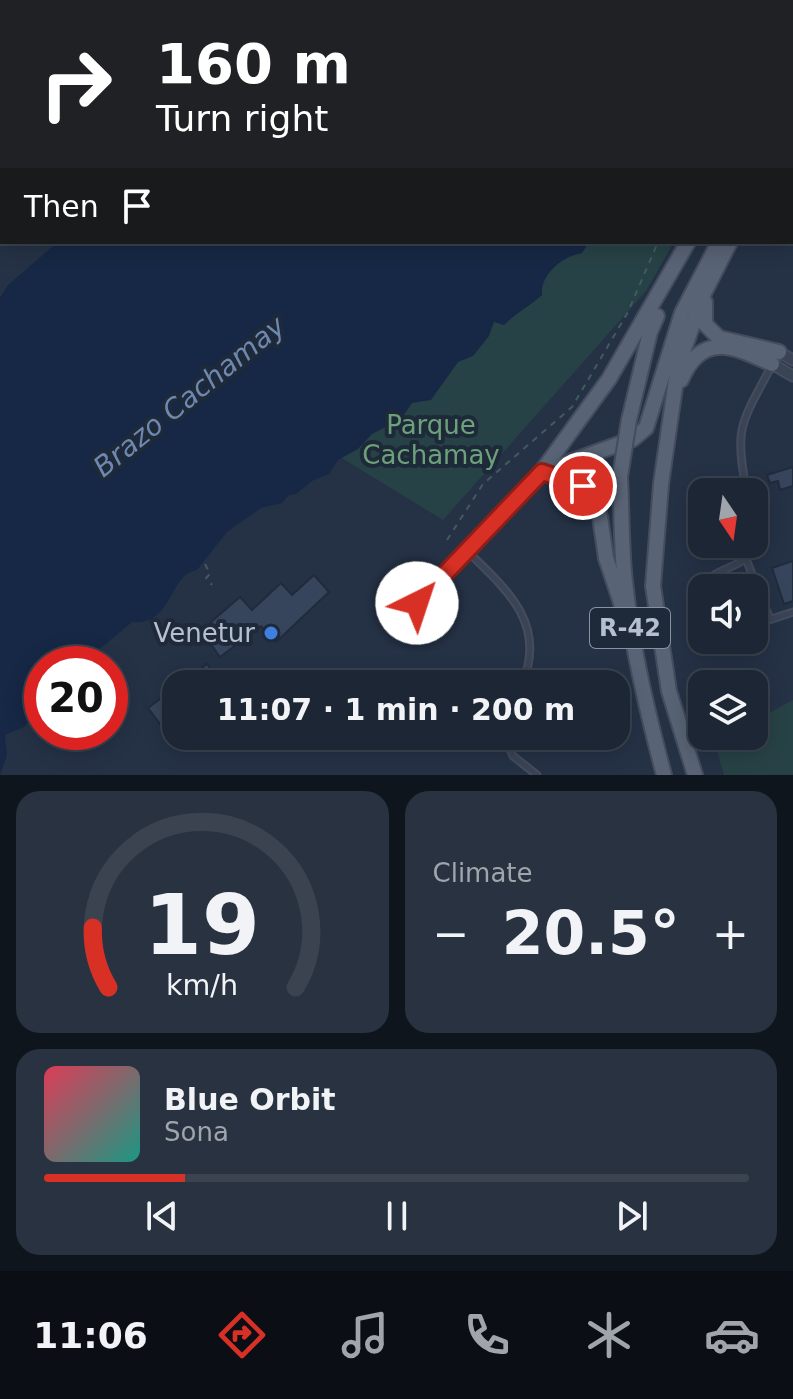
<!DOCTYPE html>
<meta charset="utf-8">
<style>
:root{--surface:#1c2634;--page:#293240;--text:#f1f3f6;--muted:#a0a5ac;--line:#3a434f;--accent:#d93025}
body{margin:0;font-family:"DejaVu Sans",sans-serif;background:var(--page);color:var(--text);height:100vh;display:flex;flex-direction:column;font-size:30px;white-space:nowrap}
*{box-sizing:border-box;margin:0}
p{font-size:26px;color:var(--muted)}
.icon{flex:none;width:44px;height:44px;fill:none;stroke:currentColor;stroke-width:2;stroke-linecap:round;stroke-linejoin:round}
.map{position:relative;height:775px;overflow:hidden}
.sheet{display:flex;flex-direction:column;gap:16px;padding:16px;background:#0f151d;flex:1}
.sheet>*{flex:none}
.top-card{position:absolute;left:0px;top:0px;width:794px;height:244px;box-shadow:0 4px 20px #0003,0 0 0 2px var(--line);background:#202124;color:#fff;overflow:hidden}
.needle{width:52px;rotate:167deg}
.tools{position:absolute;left:688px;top:478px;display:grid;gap:16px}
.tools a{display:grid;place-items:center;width:80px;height:80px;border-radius:16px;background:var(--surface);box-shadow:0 4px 20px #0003,0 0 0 2px var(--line);font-size:40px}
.speed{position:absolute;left:24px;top:646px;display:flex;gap:16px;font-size:40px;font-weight:700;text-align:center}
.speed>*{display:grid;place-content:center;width:104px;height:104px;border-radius:50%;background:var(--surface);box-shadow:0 4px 20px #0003,0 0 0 2px var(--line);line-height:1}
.speed .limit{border:12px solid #d22;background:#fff;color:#111}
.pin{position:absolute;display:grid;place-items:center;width:68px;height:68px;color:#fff;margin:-34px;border:4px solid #fff;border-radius:50%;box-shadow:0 2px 8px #0007}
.me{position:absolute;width:88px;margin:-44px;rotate:41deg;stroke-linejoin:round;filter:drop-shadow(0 0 6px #0008)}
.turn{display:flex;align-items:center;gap:28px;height:168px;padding:0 24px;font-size:36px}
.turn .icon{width:104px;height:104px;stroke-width:2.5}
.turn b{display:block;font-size:56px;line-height:68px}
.then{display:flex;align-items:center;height:76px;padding:0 24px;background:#0003;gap:16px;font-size:30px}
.big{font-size:60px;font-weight:700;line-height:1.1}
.sheet .tile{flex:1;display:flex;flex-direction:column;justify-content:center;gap:12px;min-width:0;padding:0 28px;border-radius:24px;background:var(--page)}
.sheet .dial{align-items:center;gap:0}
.dial svg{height:208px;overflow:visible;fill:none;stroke:var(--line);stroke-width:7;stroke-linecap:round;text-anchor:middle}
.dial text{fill:var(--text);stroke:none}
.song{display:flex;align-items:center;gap:24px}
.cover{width:96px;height:96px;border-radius:12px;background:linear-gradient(135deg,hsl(350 70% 55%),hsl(170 70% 35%))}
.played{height:8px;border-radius:4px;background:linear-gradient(90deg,var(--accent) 20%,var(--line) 20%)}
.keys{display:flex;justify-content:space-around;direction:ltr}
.heat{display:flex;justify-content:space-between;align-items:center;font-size:44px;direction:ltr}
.sheet .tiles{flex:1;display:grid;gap:16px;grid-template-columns:1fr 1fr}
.tile:last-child{grid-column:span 2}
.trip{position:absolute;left:162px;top:670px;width:468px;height:80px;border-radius:24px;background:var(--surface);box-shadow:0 4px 20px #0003,0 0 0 2px var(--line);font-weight:700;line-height:80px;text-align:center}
.dock{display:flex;height:128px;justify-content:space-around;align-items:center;background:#0b0f15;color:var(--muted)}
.dock .icon{width:56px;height:56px}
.dock .current{color:var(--accent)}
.dock b{font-size:36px;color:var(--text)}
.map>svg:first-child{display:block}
.green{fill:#274246}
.water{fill:#162845}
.building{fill:#37455c;stroke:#202b3c;stroke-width:2}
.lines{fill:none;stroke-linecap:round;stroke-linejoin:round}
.service-casing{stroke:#434d5e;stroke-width:9}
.minor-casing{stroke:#434d5e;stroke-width:13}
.primary-casing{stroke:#434d5e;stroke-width:18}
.path{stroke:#415b5e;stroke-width:2;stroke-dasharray:6 6;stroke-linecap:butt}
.service{stroke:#3a4455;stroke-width:5}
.minor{stroke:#3a4455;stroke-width:9}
.primary{stroke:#586375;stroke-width:14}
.primary-bridge-casing{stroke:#434d5e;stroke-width:18;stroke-linecap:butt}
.primary-bridge{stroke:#586375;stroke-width:14}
.route-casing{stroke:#8d1f18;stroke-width:20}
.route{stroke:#d93025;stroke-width:14}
.shop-dot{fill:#3f7fe0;stroke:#1e293a;stroke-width:3}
.labels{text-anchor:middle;stroke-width:8;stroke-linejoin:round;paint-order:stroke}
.shield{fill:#1e293a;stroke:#8992a2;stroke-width:2}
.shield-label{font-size:24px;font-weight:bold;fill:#b7bfce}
.park-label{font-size:26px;fill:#6ca17a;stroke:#1e293a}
.poi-label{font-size:26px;fill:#b7bfce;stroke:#1e293a;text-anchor:end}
.water-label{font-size:28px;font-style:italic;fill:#6e88b0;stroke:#1e293a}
</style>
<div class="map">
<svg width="793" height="775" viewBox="0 0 793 775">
<rect width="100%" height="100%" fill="#253246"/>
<g class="green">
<polygon points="537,242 674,242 646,291 443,520 329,450"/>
<polygon points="793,700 793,775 724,775 714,741 724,736 754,736 754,721"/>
</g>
<g class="water">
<polygon points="397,0 780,0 394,2"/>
<path d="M58,242h527l1,5 -4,6c-19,3 -42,21 -40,42 -12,11 -26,18 -38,30l-10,-3 -5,14 -16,20 -15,6 -27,38 -19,3 -11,16 -29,15 -14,15 -20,11 -9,14 -17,7 -16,13 -7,1 -7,8 -21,5 -34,24 -30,38c-29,5 -24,56 -65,52l-37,31 -8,11h-45v42l-18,21 -19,8 2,20 -7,20v-477l8,-13z"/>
</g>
<g class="building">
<polygon points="793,467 793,486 780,490 778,481 770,483 767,475"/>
<polygon points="793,561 793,601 784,604 772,568"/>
<polygon points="314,575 329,592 276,642 261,626 220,657 210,643 221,635 211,622 240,597 252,610 281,583 292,595"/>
<polygon points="207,664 217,677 209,684 181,684"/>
<polygon points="176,687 176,732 170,737 148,708"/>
</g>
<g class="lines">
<defs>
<g id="service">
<path d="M747,492c-14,-64 -5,-70 24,-125"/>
<path d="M466,550c39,38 82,73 56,134"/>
<polyline points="746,559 770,619"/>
<polyline points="417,603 541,472"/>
<path d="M702,606l-4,-12 5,-11c26,-24 54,-11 51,-58"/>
<polyline points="754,625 793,612"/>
<polyline points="245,684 250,677"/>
<polyline points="504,736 513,756 537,775"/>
</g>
<g id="minor">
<polyline points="779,352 793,360"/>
<polyline points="772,364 793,376"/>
</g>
<g id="primary">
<polyline points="792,95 793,94"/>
<polyline points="792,138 793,137"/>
<polyline points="705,302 705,324 719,338 779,352"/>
<path d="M681,380c21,-50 54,-33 91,-16"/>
<polyline points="629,420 650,332 657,316"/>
<polyline points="542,471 609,379 688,242"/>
<polyline points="542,472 633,439 646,428 682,313 719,242"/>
<polyline points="542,472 583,486 594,499 600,517 606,558 622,606"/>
<path d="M620,477c2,34 1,70 5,105 7,66 22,129 39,193"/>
<polyline points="695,775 669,691 653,586 661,484 678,366 704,293 730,242"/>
</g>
</defs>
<use href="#service" class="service-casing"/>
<use href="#minor" class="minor-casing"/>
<use href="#primary" class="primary-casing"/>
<g class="path">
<polyline points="792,67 793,66"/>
<polyline points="447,540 483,484 572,407 628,312 658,242"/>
<polyline points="205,564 210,574 206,578 212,585"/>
</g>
<use href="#service" class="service"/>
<use href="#minor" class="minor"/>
<use href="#primary" class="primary"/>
<defs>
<polyline id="primary-bridge" points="620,477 629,420"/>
</defs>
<use href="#primary-bridge" class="primary-bridge-casing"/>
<use href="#primary-bridge" class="primary-bridge"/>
</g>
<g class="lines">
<defs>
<polyline id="route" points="417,603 542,472 583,486"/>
</defs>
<use href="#route" class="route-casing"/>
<use href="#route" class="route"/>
</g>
<circle class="shop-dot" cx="271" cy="633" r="8"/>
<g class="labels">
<rect class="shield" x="590" y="608" width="80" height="40" rx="6"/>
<g class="shield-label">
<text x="630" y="636">R-42</text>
</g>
<g class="park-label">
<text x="431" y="434">Parque<tspan x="431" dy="30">Cachamay</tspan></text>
</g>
<g class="poi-label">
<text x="255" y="642">Venetur</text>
</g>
<g class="water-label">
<text transform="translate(189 396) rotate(-39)" y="10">Brazo Cachamay</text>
</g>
</g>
</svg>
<div class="tools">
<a><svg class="needle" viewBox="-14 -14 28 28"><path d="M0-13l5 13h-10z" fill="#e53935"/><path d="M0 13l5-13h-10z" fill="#a0a5ac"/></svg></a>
<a><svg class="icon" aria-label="sound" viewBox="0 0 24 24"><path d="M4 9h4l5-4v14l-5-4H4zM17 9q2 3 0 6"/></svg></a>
<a><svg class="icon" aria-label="layers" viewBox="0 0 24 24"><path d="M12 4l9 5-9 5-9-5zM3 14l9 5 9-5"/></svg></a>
</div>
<div class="speed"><div class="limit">20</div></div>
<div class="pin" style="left:583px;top:486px;background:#d93025"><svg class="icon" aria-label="arrive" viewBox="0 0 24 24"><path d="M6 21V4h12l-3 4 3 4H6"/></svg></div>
<svg class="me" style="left:417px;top:603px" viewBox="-20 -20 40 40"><circle r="19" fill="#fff"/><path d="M0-13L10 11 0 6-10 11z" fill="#d93025"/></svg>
<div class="trip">11:07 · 1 min · 200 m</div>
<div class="top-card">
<div class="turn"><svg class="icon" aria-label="right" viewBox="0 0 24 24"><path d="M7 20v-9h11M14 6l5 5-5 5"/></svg><div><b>160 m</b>Turn right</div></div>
<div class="then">Then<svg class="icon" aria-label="arrive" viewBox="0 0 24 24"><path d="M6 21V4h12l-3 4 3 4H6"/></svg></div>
</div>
</div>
<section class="sheet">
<div class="tiles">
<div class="tile dial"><svg viewBox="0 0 100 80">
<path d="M14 69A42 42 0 1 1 86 69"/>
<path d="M14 69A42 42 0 0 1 8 46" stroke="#d93025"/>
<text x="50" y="56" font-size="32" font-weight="700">19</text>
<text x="50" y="72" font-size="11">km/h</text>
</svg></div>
<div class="tile"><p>Climate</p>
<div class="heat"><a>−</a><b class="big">20.5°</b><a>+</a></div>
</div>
<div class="tile">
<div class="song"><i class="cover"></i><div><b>Blue Orbit</b><p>Sona</p></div></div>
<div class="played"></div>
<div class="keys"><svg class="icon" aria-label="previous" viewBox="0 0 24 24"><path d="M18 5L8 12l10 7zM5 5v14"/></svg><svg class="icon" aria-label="pause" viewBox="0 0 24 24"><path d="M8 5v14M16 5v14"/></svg><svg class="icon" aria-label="next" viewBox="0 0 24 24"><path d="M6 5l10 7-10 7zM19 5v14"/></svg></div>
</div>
</div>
</section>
<nav class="dock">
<b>11:06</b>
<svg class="icon current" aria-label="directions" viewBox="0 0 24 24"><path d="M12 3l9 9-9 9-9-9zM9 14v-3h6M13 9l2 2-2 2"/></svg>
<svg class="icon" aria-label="music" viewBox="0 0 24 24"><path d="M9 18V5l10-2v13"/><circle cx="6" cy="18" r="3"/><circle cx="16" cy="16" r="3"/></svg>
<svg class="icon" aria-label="phone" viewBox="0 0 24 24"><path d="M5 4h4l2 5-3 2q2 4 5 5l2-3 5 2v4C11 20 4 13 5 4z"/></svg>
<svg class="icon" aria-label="climate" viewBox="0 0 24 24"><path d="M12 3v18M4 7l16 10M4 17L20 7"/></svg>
<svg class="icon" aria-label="car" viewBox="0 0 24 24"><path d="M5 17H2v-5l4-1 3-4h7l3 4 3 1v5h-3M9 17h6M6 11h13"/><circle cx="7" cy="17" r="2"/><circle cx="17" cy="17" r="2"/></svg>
</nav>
